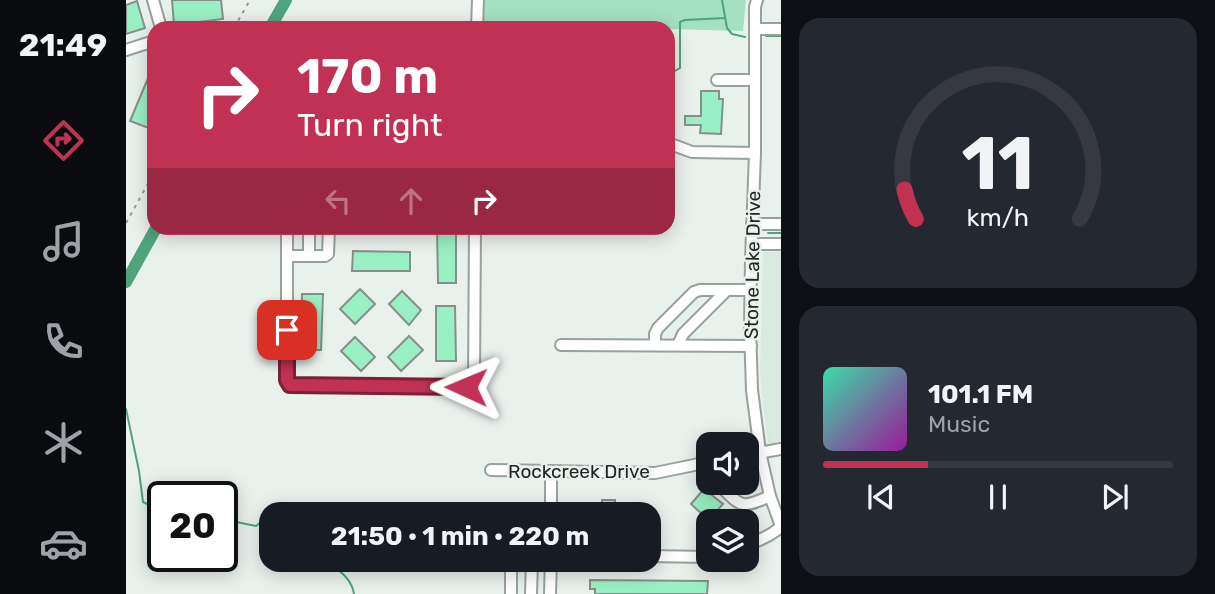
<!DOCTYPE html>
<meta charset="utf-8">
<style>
:root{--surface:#171b24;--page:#242831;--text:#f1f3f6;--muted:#9ea1a6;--line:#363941;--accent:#c13154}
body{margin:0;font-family:Rubik,sans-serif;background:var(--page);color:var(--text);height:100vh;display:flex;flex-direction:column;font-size:26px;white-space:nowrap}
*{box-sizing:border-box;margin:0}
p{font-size:23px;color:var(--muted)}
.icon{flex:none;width:38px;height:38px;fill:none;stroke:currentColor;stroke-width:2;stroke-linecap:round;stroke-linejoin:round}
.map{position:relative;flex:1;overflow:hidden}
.drawer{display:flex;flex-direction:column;gap:18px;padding:18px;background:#0d0f14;width:434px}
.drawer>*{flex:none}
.hud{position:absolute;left:21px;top:21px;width:528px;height:214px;border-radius:21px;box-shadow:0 4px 18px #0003;background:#c13154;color:#fff;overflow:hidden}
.controls{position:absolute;left:570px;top:432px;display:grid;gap:14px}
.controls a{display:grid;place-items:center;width:63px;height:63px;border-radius:14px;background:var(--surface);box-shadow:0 4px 18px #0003;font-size:35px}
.speed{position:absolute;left:21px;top:481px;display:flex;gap:14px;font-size:35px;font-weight:700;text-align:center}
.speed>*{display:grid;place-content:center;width:91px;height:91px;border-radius:50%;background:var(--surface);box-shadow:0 4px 18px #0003;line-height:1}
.speed .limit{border:4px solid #111;border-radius:10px;background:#fff;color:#111}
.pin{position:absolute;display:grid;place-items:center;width:60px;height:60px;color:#fff;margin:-30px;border-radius:14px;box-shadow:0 4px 10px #0006}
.me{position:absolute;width:77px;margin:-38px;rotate:271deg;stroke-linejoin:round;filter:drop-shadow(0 0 5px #0008)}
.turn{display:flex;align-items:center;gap:24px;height:147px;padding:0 35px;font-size:32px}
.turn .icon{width:91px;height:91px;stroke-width:2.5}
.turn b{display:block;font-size:49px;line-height:60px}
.lanes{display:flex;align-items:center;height:66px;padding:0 35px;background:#0003;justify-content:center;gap:35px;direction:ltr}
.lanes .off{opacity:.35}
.drawer .card{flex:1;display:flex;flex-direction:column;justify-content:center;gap:10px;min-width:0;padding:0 24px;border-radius:21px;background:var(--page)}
.drawer .dial{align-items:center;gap:0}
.dial svg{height:182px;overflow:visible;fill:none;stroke:var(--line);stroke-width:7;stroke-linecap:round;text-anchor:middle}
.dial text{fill:var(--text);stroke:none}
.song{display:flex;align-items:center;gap:21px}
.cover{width:84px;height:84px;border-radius:10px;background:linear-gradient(135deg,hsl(160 70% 55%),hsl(300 70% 35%))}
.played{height:7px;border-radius:4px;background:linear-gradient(90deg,var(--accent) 30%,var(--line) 30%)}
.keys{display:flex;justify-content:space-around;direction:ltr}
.trip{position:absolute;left:133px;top:502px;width:402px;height:70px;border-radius:21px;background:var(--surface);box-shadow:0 4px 18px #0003;font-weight:700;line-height:70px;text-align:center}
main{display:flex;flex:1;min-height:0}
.tab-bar{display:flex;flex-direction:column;width:126px;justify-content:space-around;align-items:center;background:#090b0e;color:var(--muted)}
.tab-bar .icon{width:49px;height:49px}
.tab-bar .on{color:var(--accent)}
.tab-bar b{font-size:32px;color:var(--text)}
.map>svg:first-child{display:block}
.built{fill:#daeae1}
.green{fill:#a4e1c1}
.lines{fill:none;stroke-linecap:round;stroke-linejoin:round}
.stream{stroke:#4fa47d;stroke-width:2}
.river{stroke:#4fa47d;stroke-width:12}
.building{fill:#9af0c5;stroke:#878f8b;stroke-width:2}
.minor-casing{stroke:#99a19c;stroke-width:14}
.path{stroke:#959b98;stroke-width:2;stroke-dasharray:3.5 5;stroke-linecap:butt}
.minor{stroke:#fff;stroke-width:10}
.route-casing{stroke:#7d2037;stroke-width:18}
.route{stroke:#c13154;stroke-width:12}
.labels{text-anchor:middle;stroke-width:5;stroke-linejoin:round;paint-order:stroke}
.street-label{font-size:19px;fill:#222523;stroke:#e9f1ed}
</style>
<main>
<nav class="tab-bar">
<b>21:49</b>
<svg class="icon on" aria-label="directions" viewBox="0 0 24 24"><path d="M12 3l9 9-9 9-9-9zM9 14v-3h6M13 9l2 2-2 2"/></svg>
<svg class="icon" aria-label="music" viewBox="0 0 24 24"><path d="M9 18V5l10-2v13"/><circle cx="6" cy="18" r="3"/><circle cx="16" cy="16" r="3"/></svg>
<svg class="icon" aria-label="phone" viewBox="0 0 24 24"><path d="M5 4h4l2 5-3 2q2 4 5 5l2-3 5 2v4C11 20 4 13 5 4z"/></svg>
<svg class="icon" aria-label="climate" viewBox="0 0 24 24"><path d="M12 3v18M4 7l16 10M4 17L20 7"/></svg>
<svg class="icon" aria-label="car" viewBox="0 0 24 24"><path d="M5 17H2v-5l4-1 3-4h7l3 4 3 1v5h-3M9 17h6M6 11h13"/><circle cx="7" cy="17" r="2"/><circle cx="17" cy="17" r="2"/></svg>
</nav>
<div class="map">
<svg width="655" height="594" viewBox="0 0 655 594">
<rect width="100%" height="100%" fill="#e9f1ed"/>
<polygon class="built" points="637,252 655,252 655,446 643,448 637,405 634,372"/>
<polygon class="green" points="357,0 620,0 617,31 543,29 542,28 357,25"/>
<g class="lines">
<g class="stream">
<polyline points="596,0 601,28 606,34 619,37"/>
<polyline points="640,36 655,36"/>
<polyline points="542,75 554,68 554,22 559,20 599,18"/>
<polyline points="642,233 655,233"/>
<polyline points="0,409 13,471 17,502 23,505 34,503 36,495 41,492 48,492 49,497"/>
<polyline points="96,519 130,526 135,522 138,515 144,515 145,518"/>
<path d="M199,560c12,9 27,18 29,34"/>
</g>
<g class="river">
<polyline points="144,28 160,0"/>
<polyline points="0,282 30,228"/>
</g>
</g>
<g class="building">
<polygon points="46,0 95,0 97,19 48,25"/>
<polygon points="11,1 19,28 0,34 0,5"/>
<polygon points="28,64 28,130 4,121"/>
<polygon points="575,91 593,91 593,99 597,99 595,134 574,133 575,125 559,125 559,116 575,116"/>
<polygon points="311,228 330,228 330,283 312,283"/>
<polygon points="227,251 284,252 284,271 226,271"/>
<polygon points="234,289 249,304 229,324 214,309"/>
<polygon points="276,291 295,310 283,325 263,304"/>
<polygon points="176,294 197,294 195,350 175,350"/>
<polygon points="310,306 329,306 330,361 310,361"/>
<polygon points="283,336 297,350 275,371 262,357"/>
<polygon points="229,337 249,357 235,371 215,351"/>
<polygon points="578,489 597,504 581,522 575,517 577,515 565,504"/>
<polygon points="476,500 489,500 489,503 494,504 494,514 453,514 453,503 476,504"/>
<polygon points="464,580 582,581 581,594 469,594 469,589 464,589"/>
</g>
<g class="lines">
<defs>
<g id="minor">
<polyline points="27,0 35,28"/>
<polyline points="631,0 629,7 629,153 625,260 624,328 626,390 634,452 644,496 655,526"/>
<polyline points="351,28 352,0"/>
<polyline points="629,29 655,29"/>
<polyline points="0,50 28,41"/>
<polyline points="591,80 629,80"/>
<polyline points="542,143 566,152 629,153"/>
<polyline points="626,224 655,224"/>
<polyline points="161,228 161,380 164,385 339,387 345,385 348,381 349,228"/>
<polyline points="626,244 655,244"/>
<polyline points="161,256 183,256 183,228"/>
<polyline points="183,256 199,256 202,254 203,228"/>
<polyline points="435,345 625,346"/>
<polyline points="529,345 529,334 532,328 568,292 574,290 624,290"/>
<polyline points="552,345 557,334 601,290"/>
<polyline points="621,455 655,449"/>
<polyline points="572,464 583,475"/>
<polyline points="365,470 529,473 583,462"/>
<polyline points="425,471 425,514"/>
<path d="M591,483c24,22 21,28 53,13"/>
<path d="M621,544c13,-3 24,-9 34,-17"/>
<polyline points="523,556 583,557"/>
<polyline points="385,594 385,560"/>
<polyline points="405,594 406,560"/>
<polyline points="424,594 425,560"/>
</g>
</defs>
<use href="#minor" class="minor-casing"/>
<g class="path">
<polyline points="108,28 124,0"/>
<polyline points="0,223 28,173"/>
</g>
<use href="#minor" class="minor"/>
</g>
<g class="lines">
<defs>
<polyline id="route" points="161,330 161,380 164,385 340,387"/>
</defs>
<use href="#route" class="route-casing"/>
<use href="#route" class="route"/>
</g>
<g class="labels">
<g class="street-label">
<text transform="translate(626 265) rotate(-89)" y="7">Stone Lake Drive</text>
<text x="453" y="478">Rockcreek Drive</text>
</g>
</g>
</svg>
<div class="controls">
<a><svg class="icon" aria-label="sound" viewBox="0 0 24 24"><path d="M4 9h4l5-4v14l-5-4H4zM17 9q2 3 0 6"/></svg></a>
<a><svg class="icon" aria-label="layers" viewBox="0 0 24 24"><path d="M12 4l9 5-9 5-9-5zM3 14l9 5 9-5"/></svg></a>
</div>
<div class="speed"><div class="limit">20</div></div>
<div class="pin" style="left:161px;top:330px;background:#d93025"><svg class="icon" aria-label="arrive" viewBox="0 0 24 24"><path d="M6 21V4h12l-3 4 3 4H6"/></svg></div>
<svg class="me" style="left:340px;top:387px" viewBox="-20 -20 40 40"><path d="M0-17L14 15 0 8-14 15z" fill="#c13154" stroke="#fff" stroke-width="4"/></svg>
<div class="trip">21:50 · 1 min · 220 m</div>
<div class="hud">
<div class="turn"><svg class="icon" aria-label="right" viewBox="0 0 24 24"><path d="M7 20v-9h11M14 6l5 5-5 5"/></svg><div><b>170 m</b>Turn right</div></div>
<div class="lanes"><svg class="icon off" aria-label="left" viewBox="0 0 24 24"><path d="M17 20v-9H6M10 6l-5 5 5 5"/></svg><svg class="icon off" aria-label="ahead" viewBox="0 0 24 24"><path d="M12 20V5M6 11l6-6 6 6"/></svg><svg class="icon" aria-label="right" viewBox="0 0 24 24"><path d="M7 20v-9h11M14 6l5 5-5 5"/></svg></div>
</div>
</div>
<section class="drawer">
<div class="card dial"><svg viewBox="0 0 100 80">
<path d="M14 69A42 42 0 1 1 86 69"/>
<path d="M14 69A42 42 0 0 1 9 56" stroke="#c13154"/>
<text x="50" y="56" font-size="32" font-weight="700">11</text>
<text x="50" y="72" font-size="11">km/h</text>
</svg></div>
<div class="card">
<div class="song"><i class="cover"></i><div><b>101.1 FM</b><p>Music</p></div></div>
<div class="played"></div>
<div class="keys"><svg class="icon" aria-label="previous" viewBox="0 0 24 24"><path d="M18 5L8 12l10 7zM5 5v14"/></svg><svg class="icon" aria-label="pause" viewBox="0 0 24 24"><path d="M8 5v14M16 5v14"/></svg><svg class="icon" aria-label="next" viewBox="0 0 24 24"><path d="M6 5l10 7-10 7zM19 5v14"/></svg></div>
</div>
</section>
</main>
